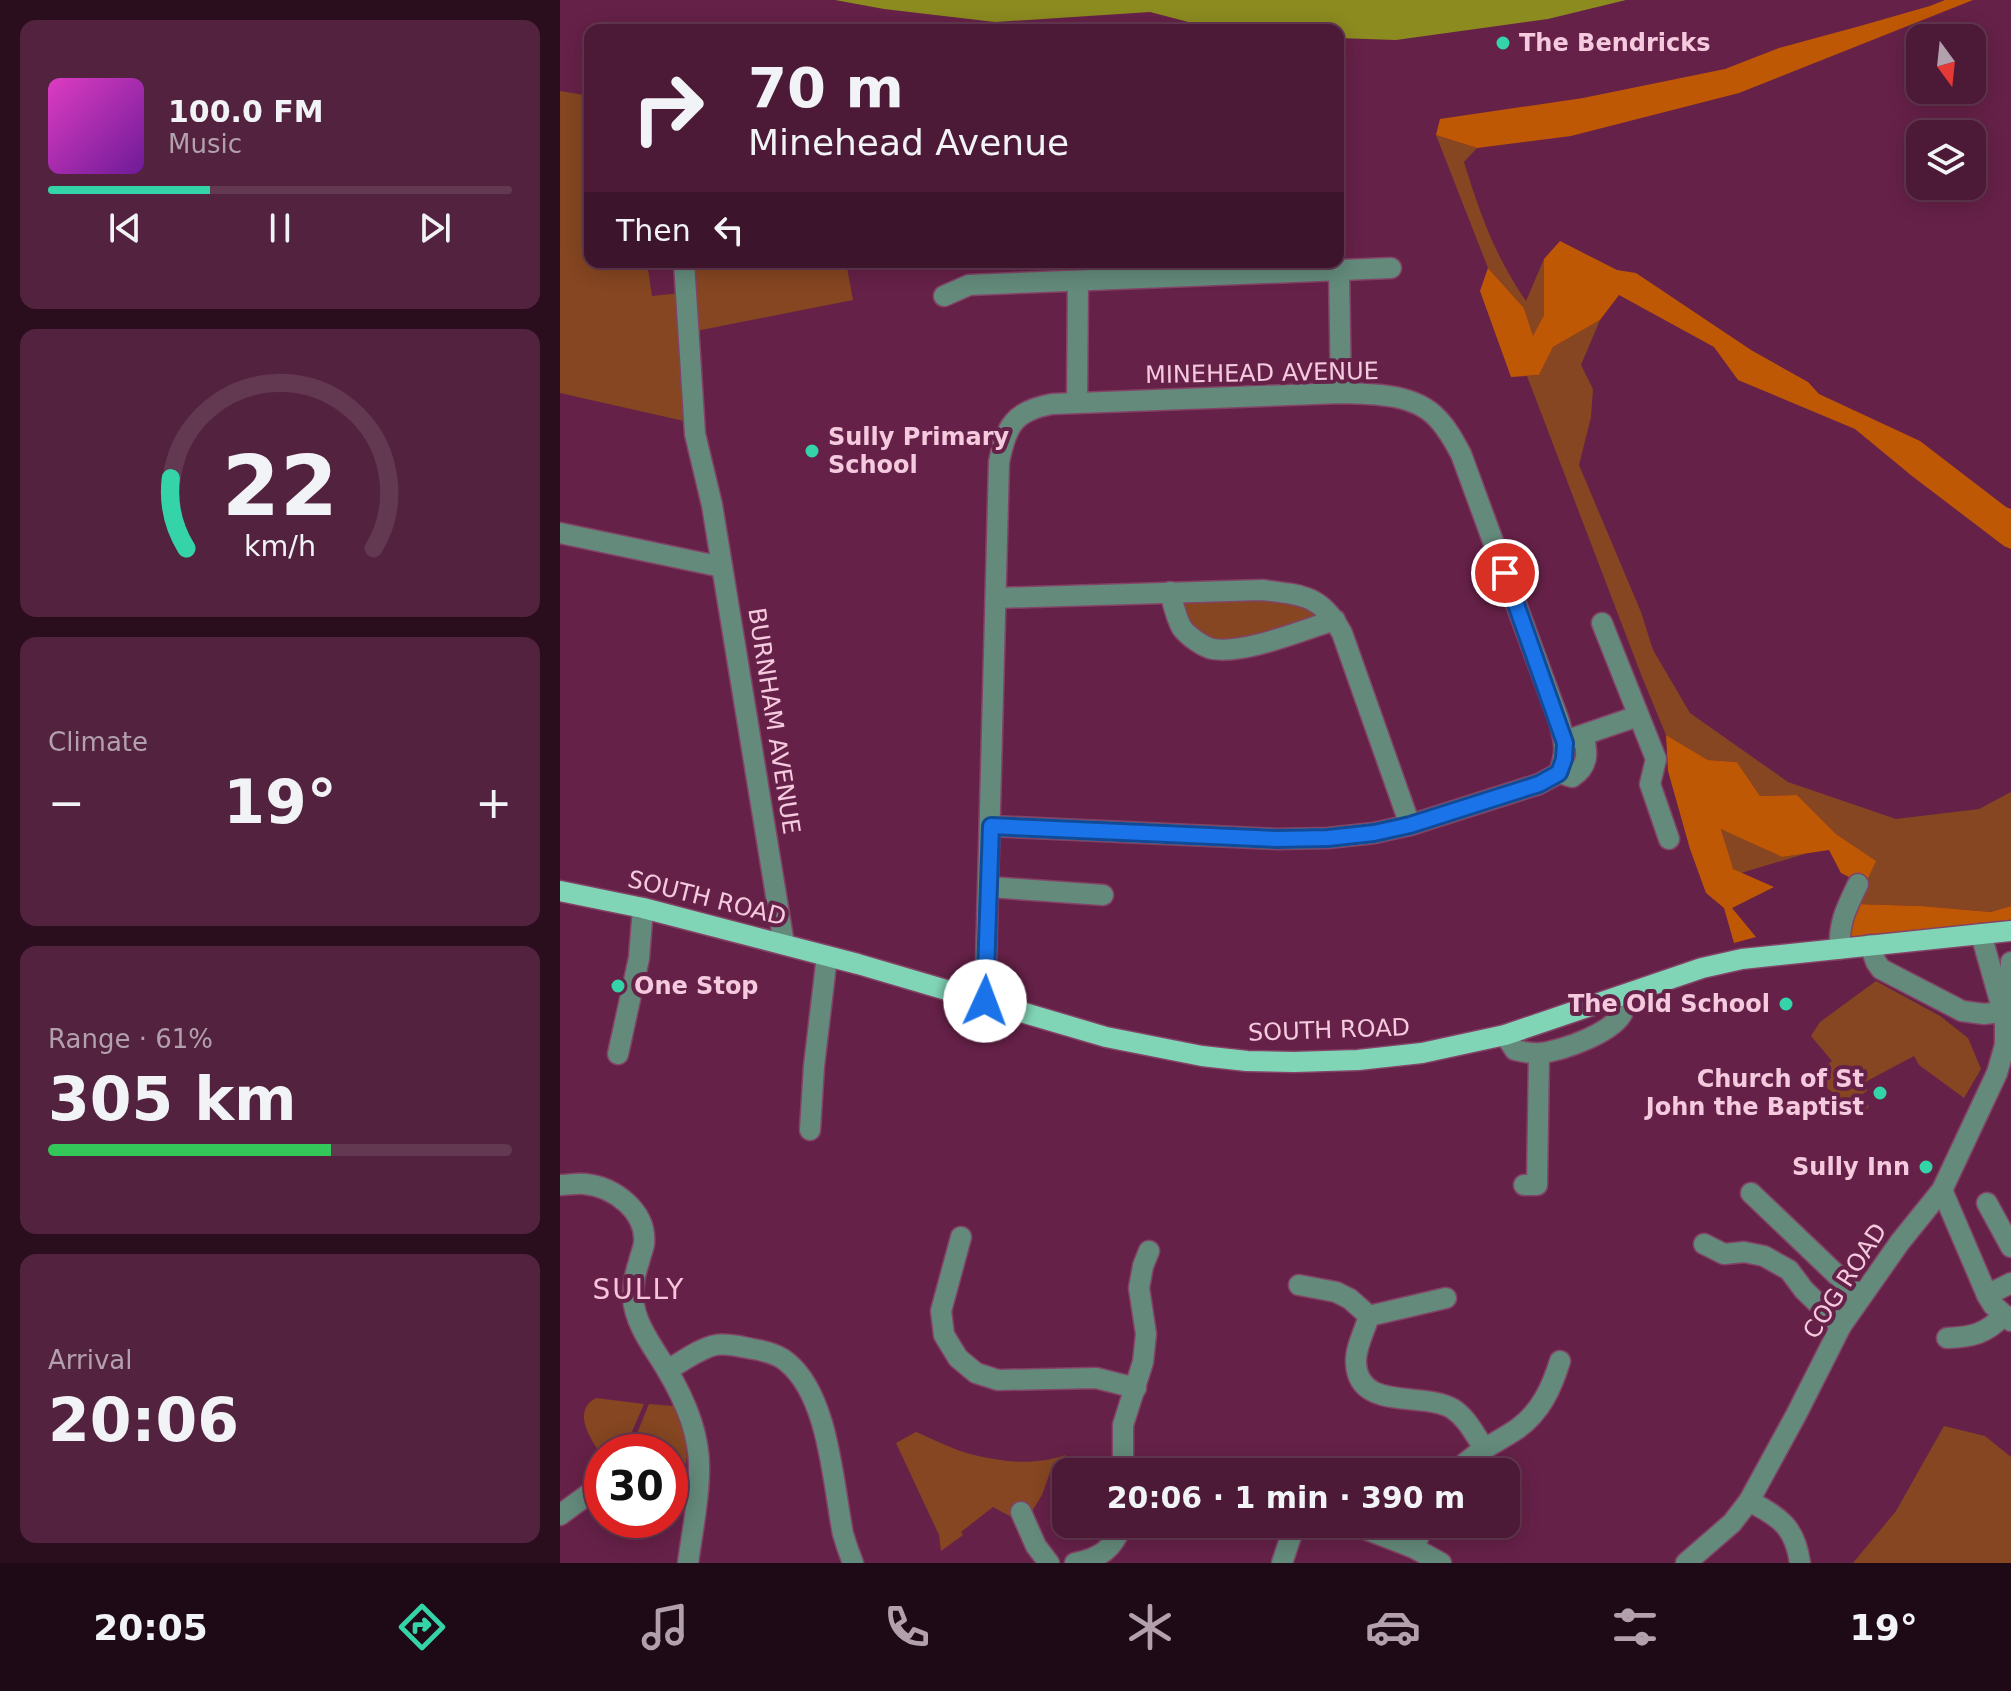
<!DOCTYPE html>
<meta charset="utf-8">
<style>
:root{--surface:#4c1936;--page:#53223e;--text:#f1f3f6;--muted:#b2a0ad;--line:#633851;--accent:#34d4a8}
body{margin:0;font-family:"DejaVu Sans",sans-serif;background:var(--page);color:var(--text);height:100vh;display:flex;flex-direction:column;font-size:30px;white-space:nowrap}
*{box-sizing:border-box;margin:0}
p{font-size:26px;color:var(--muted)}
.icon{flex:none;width:44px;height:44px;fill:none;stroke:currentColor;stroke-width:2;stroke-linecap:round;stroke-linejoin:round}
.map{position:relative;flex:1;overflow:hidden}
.drawer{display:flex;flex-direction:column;gap:20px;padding:20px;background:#2a0e1e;width:560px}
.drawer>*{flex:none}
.banner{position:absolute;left:24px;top:24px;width:760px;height:244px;border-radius:16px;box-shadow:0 4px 20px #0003,0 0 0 2px var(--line);background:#4c1936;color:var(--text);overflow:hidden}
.needle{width:52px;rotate:165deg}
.controls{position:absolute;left:1346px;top:24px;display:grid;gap:16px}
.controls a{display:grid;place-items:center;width:80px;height:80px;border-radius:16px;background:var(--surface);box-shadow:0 4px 20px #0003,0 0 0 2px var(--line);font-size:40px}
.speed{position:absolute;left:24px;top:1434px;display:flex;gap:16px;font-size:40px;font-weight:700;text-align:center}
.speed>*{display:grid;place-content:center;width:104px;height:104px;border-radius:50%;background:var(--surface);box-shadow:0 4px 20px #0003,0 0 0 2px var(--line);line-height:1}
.speed .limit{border:12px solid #d22;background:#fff;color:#111}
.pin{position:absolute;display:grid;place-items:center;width:68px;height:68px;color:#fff;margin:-34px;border:4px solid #fff;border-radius:50%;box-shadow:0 2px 8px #0007}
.me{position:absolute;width:88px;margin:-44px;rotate:2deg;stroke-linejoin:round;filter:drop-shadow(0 0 6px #0008)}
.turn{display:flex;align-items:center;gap:28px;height:168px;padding:0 32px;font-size:36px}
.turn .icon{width:104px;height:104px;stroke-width:2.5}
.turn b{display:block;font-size:56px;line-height:68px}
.then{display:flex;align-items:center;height:76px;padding:0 32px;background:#0003;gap:16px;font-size:30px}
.big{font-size:60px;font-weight:700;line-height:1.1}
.drawer .widget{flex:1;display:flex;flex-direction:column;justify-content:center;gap:12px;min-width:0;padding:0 28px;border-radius:16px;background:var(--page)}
.drawer .dial{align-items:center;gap:0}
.dial svg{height:208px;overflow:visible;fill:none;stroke:var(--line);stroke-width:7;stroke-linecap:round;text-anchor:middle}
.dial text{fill:var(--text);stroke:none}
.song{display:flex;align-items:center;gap:24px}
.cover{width:96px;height:96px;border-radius:12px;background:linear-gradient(135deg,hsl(310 70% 55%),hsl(280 70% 35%))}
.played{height:8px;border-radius:4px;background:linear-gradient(90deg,var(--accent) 35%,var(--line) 35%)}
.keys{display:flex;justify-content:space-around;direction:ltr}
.heat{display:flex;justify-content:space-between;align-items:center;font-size:44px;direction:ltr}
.charge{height:12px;border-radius:6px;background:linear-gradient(90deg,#34c759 61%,var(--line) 0)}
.trip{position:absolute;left:492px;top:1458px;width:468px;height:80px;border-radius:16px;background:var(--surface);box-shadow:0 4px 20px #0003,0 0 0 2px var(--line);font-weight:700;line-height:80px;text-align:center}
.tabs{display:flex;height:128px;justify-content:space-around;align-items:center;background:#1e0a16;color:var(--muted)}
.tabs .icon{width:56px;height:56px}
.tabs .current{color:var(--accent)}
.tabs b{font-size:36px;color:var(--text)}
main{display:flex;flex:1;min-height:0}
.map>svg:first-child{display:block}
.green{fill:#854621}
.forest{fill:#bf5805}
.water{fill:#8c8b20}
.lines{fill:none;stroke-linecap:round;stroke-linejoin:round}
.minor-casing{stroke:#834366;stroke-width:23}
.major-casing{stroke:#834366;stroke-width:23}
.minor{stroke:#638a7b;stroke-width:20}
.major{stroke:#81d5b7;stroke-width:20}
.route-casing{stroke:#114b97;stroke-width:20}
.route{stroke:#1a73e8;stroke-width:14}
.poi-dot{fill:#34d4a8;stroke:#662148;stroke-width:3}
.labels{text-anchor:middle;stroke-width:8;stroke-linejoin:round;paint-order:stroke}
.poi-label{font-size:24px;font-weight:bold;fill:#f5cade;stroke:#662148;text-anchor:start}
.street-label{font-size:24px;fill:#f5cade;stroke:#662148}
.quarter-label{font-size:28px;letter-spacing:2px;fill:#f8c4dc;stroke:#662148}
</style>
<main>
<section class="drawer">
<div class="widget">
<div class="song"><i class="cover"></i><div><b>100.0 FM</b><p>Music</p></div></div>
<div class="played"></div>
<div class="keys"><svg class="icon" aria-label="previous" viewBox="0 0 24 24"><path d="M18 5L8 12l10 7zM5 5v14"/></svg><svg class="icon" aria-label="pause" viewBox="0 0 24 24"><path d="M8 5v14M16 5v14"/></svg><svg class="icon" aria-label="next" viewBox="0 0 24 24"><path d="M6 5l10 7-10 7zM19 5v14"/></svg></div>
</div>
<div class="widget dial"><svg viewBox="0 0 100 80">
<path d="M14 69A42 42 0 1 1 86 69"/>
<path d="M14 69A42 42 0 0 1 8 42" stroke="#34d4a8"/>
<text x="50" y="56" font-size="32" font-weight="700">22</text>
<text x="50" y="72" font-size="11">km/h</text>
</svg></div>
<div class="widget"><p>Climate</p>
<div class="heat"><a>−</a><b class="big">19°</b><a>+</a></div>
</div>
<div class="widget"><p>Range · 61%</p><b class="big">305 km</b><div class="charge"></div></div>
<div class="widget"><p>Arrival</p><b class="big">20:06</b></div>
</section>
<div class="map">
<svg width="1451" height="1563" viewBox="0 0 1451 1563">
<rect width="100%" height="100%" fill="#662148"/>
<g class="green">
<polygon points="0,91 30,96 30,262 87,262 92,296 120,293 124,421 0,393"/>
<path d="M876,135l41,13 -13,14c16,52 31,94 62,139l18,-42v56l-11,22 -9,-29 -36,-40z"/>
<polygon points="130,262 286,262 293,300 136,331"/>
<polygon points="1040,320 1021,365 1033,389 1031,417 1019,465 1081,612 1093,650 1130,713 1228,782 1336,819 1419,809 1451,792 1451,906 1431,912 1361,906 1297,904 1315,861 1276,834 1237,795 1200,796 1177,762 1148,760 1106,735 1082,677 967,376 979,375 993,347"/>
<polygon points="706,597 734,601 754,610 755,615 751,621 662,644 633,630 621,608 623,601"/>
<polygon points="1161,828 1222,857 1248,853 1181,873 1172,869"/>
<polygon points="1316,981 1380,1016 1408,1038 1421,1069 1404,1098 1359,1065 1354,1056 1307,1081 1307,1091 1301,1095 1309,1107 1299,1113 1253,1077 1272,1061 1251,1036 1260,1022"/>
<path d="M36,1398l48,6 -13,30 -11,18h-18v4c-11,-16 -31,-45 -6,-58z"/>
<path d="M89,1404l25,2c7,19 19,47 9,66l-9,4h-4v-24h-45l8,-9z"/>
<polygon points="1384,1426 1425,1436 1451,1457 1451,1563 1293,1563 1336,1511"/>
<path d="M356,1432c17,7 36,17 54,22 31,8 65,12 95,1l1,4 -13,5 -11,31 -13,21 -12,4 -24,-13 -32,25 2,3 -22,16 -2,-16 -43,-92z"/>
</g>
<g class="forest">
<polygon points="1385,0 1413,0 1179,93 1011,136 917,148 876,135 880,119 1023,98 1165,69 1219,48 1300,26 1370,6"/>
<polygon points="1000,241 1057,270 1076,273 1191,350 1248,382 1259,394 1360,441 1446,507 1451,509 1451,549 1444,546 1352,476 1295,429 1178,380 1154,347 1059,295 1040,320 993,347 979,375 951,377 920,291 928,268 964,308 973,336 984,315 984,259"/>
<polygon points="1106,735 1148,760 1177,762 1200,796 1237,795 1276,834 1316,861 1305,885 1281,873 1269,850 1222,857 1161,829 1173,869 1214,887 1172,908 1196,937 1174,943 1164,908 1146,893 1130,849 1108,771"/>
<polygon points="1297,904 1361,906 1431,912 1451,906 1451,922 1285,940"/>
</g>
<polygon class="water" points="275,0 1066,0 988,19 836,40 778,38 778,30 659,30 590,12 435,22 324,9"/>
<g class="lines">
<defs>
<g id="minor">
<polyline points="124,262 135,434 152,505 224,944"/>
<polyline points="779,270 781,393"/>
<polyline points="384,296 409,285 831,268"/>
<polyline points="517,402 518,281"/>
<polyline points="0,533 162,567"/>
<path d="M610,592c3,11 6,26 12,36 6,8 21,19 31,21 33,5 89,-19 122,-29"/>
<path d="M436,598l266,-8c41,5 59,5 80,43l68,192"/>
<polyline points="1042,623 1096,759 1090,784 1109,839"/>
<polyline points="1005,741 1078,716"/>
<path d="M999,773l13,4c17,-11 16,-25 11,-42"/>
<polyline points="429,887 543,895"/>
<polyline points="1421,934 1440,1001 1445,1007"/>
<polyline points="1310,945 1316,962 1321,969 1402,1011 1424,1014 1451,1011"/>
<path d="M1280,949c-2,-26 7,-42 18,-65"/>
<path d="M425,1001l14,-539c7,-35 14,-51 53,-58l289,-11c31,1 73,0 96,25 10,10 17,23 24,36l98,267c6,21 8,30 0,52l-20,11 -129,41 -36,8 -46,5 -51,1 -286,-13"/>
<path d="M945,1035l10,15c9,2 18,4 26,3 21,-2 78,-22 83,-44 0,-5 -1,-9 -1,-13"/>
<polyline points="58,1054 79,958 83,908"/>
<polyline points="250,1130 254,1066 267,956"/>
<path d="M0,1185c8,0 17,-2 25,-1 29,3 62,27 59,60 -1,6 -4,12 -5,18 -4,11 -6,24 -6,36 2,27 21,50 34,72 15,-8 33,-22 49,-25 12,-2 26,2 37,4 12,2 25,5 34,13 42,34 46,122 56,172 3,10 6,19 10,29"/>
<polyline points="964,1185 977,1185 979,1054"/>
<polyline points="1382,1190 1427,1295 1433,1305 1451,1321"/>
<polyline points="1191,1193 1300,1297"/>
<polyline points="1427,1203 1451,1247"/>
<polyline points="401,1237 381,1311 384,1335 398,1358 416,1373 438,1380 536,1378 576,1388"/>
<polyline points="1144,1244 1164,1254 1184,1252 1204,1256 1229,1270 1244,1290 1281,1326"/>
<polyline points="739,1285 776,1292 790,1299 809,1316"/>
<polyline points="1427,1295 1451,1283"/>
<path d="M886,1298l-77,18c-4,14 -14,32 -13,47 2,49 69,28 97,46 14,9 22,26 31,39"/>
<path d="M1387,1338c25,-1 39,-4 57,-23"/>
<path d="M107,1370c18,30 33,64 32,100 0,31 -7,62 -11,93"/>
<polyline points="565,1472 563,1459 563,1425 583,1362 586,1334 579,1288 583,1266 589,1251"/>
<path d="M896,1472c19,-21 39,-28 61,-43 24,-17 35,-42 43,-68"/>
<polyline points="110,1487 138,1490"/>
<path d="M1189,1501c31,16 46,26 51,62"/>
<polyline points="461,1512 476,1546 489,1563"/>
<polyline points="0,1515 34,1490 42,1488"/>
<polyline points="792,1524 854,1548 881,1563"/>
<polyline points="854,1548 864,1524"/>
<path d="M515,1563c25,-5 39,-14 47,-39"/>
<polyline points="722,1563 735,1524"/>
<polyline points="1126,1563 1172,1523 1189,1501 1236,1415 1281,1326 1340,1242 1382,1190 1437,1073 1445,1045 1445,1007 1449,999 1451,962"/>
</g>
<polyline id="major" points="0,891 83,908 298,964 546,1037 642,1056 687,1061 734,1062 798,1060 862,1053 945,1035 1142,968 1182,959 1451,931"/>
</defs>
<use href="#minor" class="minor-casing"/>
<use href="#major" class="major-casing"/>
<use href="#minor" class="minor"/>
<use href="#major" class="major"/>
</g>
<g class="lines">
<defs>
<polyline id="route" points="425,1001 431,826 717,839 768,838 814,833 850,825 979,784 999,773 1004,759 1005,743 945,573"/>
</defs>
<use href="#route" class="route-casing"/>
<use href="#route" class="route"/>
</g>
<g class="poi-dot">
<circle cx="943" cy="43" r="8"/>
<circle cx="252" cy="451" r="8"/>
<circle cx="58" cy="986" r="8"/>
<circle cx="1226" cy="1004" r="8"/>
<circle cx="1320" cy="1093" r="8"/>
<circle cx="1366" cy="1167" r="8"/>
</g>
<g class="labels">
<g class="poi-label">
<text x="959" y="51">The Bendricks</text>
<text x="268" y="445">Sully Primary<tspan x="268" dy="28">School</tspan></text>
<text x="74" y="994">One Stop</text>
<text x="1210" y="1012" text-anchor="end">The Old School</text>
<text x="1304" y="1087" text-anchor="end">Church of St<tspan x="1304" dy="28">John the Baptist</tspan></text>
<text x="1350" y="1175" text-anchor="end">Sully Inn</text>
</g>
<g class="street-label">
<text transform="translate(702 373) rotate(-1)" y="8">MINEHEAD AVENUE</text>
<text transform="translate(214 721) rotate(81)" y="8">BURNHAM AVENUE</text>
<text transform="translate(147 898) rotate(14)" y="8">SOUTH ROAD</text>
<text transform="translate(769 1030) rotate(-2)" y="8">SOUTH ROAD</text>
<text transform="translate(1285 1281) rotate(-57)" y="8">COG ROAD</text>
</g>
<g class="quarter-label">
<text x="79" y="1299">SULLY</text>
</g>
</g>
</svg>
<div class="controls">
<a><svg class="needle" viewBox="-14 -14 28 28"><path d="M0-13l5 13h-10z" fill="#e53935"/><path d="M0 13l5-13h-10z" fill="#b2a0ad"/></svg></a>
<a><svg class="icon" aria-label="layers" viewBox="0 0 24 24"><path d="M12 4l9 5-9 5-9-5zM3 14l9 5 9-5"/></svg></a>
</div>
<div class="speed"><div class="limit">30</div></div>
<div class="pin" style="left:945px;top:573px;background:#d93025"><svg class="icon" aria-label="arrive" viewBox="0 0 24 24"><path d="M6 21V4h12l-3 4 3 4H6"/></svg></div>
<svg class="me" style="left:425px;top:1001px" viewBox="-20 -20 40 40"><circle r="19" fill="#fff"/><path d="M0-13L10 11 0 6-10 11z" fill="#1a73e8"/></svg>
<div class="trip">20:06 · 1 min · 390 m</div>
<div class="banner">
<div class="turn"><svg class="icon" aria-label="right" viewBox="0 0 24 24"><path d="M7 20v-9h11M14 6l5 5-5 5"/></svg><div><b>70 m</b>Minehead Avenue</div></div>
<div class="then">Then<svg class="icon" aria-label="left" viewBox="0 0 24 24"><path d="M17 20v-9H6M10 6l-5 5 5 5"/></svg></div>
</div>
</div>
</main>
<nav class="tabs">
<b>20:05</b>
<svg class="icon current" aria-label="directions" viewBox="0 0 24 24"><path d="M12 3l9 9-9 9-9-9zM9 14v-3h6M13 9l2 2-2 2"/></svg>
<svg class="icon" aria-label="music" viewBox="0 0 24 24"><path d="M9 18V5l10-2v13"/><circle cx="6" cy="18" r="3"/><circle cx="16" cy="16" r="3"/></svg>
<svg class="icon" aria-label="phone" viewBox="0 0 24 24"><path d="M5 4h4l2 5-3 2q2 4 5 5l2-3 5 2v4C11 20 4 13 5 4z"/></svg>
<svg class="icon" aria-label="climate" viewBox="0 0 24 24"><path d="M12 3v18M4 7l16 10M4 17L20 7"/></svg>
<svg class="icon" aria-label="car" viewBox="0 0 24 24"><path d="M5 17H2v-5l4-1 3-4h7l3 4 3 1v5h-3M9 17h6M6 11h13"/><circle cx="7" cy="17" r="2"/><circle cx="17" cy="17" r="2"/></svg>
<svg class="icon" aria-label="filters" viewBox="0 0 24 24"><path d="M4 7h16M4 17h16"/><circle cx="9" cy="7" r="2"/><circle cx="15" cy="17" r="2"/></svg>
<b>19°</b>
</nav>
